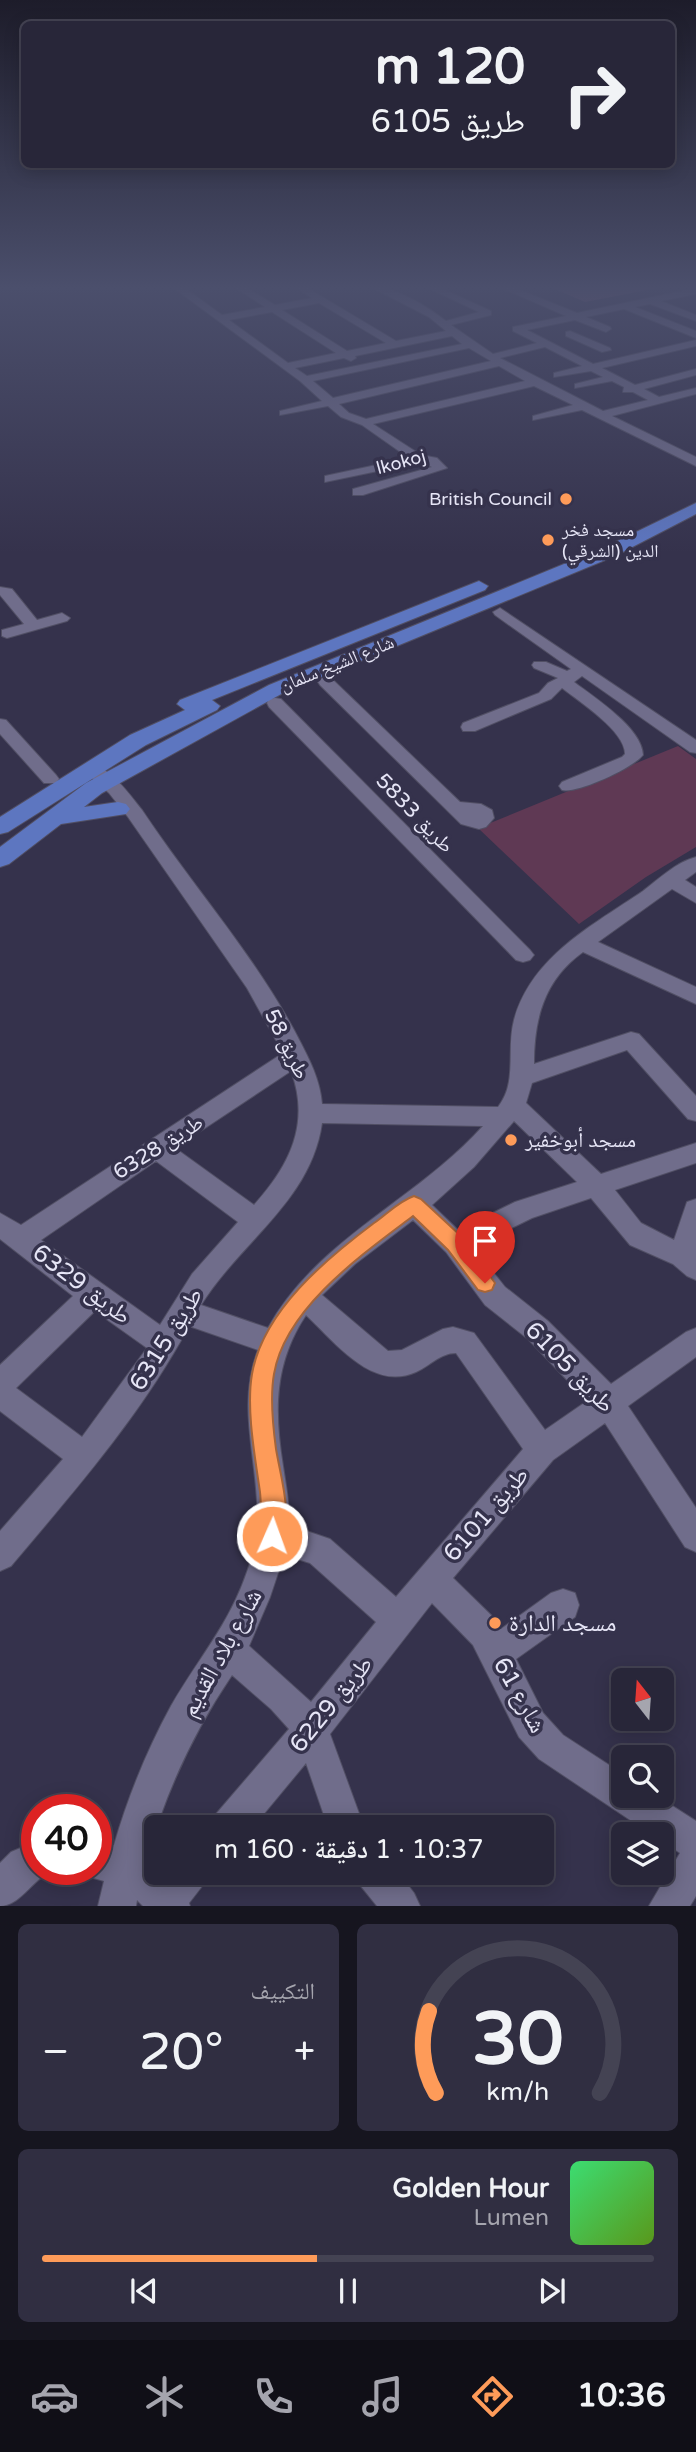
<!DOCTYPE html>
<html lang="ar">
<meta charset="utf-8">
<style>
:root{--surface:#282639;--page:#302e41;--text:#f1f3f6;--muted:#a5a5ae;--line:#444353;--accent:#fe9b59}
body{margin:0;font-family:"Varela Round","Noto Naskh Arabic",sans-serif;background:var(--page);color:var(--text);direction:rtl;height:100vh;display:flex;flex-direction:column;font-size:26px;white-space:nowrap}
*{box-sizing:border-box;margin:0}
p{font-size:23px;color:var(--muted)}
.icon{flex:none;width:38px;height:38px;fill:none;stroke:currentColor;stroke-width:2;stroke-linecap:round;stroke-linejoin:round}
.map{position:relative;height:1906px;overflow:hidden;direction:ltr}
.details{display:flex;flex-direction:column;gap:18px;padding:18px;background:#16151f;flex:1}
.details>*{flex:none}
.banner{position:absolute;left:21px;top:21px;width:654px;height:147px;border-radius:10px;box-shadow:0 4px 18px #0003,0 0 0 2px var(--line);direction:rtl;background:#282639;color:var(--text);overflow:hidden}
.needle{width:46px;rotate:343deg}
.fabs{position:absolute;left:611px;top:1668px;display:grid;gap:14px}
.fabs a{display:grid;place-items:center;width:63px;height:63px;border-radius:10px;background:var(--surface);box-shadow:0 4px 18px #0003,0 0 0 2px var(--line);font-size:35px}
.speed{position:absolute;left:21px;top:1794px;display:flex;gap:14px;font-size:35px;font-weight:700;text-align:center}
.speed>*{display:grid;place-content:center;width:91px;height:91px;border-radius:50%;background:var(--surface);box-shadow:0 4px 18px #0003,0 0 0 2px var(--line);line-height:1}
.speed .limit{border:10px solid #d22;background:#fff;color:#111}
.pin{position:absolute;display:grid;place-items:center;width:60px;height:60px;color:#fff;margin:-72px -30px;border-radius:50% 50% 50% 0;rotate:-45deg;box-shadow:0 0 7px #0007}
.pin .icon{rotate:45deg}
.me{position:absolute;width:77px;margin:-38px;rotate:2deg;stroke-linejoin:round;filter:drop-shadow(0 0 5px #0008)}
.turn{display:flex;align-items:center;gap:24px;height:147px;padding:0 35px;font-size:32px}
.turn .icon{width:91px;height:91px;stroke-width:2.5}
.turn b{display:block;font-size:49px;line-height:60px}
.big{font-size:52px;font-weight:600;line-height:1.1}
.details .tile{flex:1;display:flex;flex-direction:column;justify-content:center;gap:10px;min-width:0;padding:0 24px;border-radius:10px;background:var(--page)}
.details .dial{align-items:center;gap:0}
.dial svg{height:182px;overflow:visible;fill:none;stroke:var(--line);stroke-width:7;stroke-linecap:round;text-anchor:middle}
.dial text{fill:var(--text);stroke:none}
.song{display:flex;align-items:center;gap:21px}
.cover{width:84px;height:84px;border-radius:10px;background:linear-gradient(135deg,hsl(140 70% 55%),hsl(90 70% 35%))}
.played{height:7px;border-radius:4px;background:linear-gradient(90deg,var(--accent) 45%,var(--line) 45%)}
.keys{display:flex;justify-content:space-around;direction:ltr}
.heat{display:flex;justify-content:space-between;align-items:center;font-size:38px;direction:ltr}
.details .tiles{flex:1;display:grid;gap:18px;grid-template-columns:1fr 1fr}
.tile:last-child{grid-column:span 2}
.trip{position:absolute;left:144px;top:1815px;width:410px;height:70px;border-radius:10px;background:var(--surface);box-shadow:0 4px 18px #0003,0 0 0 2px var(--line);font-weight:600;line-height:70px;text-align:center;direction:rtl}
.menu{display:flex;height:112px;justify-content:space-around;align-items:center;background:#100f17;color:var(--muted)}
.menu .icon{width:49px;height:49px}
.menu .active{color:var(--accent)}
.menu b{font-size:32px;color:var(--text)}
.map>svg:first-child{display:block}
.green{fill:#5f3954}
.forest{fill:#825975}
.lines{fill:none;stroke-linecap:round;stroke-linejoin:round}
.minor-casing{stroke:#514f64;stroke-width:2}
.major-casing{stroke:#514f64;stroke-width:2}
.minor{fill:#706d8b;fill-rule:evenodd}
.major{fill:#5d76c0;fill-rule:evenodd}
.route{fill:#fe9b59;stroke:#a5653a;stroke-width:2}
.poi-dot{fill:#fe9b59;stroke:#35324c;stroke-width:2.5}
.labels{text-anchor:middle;stroke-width:7;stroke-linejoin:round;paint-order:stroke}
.far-street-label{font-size:18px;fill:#e6e5f6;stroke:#35324c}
.far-poi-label{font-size:18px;fill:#e6e5f6;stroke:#35324c;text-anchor:end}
.street-label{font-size:21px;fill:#e6e5f6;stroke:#35324c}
.poi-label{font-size:21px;fill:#e6e5f6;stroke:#35324c;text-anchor:start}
.near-street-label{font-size:24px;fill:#e6e5f6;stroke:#35324c}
.near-poi-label{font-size:24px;fill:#e6e5f6;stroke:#35324c;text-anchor:start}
</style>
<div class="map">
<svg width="696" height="1906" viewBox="0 0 696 1906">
<rect width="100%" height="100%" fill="#35324c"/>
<polygon class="green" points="678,746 696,759 696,847 646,877 579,924 478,828"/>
<polygon class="forest" points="548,286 668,286 585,302"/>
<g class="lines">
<defs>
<g id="minor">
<path d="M171,286h11l40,29 43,-8 -32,-21h11l31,19 37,-7 -19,-12h11l92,55 50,-10 -17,-14 -60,-31c25,0 58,20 77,35l33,-9 -55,-26h12l55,25v4l-40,10 42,29 44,-11 -24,-12v-4l53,-11 -69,-30h13l67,27 119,-25v6l-35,7 35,14v6l-46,-17 -15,3 61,24v7l-72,-29 -38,8 24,10 1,2 -5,3 -31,-12 -48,10 66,34 103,-24v6l-94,22 33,17 61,-16v6l-52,14 15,8 37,-9v6l-84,22 84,41v9l-114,-56 -49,10v-4l40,-11 -39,-19 -161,38 48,31 16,3 10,10 -84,27h-10v-6l79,-22 -11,-5 -96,20v-6l84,-18 -47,-33 -21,-8 -13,-11 -48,9v-4l42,-10 -22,-20zM319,303l67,40 -39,8 -65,-41zM272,312l64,41 -48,10 -59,-43zM452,336l10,8 -155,32 -12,-8 49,-10 7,3 5,-3 -1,-2zM545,347l37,19 -28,7v4l37,-6 12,6 -28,7v4l37,-7 12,6 -1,5h10l15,8 -45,11 -103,-53zM469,348l22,13 -158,37 -20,-17zM499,366l26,15 -159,38 -17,-6 -10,-9z"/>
<polygon points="570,331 610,348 611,350 602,352 566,336 566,332"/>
<polygon points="0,587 12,589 37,620 62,613 70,618 67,621 7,638 2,636 2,630 24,624 0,595"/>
<path d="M500,608l196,132v13l-6,-1 -108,-76 -8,6c21,16 68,46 69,73 -10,13 -66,39 -81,35l-3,-4 3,-4 60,-25 3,-3c0,-23 -45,-52 -63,-66l-11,11 -76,32h-12l-2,-4 2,-4 76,-30 9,-10 10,-5 -24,-10 -2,-3 2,-3h12l21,9 4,-2 -76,-54 -2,-3z"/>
<polygon points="326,677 332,679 460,802 481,804 492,810 494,818 486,827 479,829 461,824 320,685 318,682 320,679"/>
<polygon points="275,698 281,699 530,950 534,955 530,960 523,962 516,960 269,707 267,703 269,699"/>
<polygon points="0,719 6,720 56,775 59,779 56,783 44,783 0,734"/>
<path d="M91,764c21,5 38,30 51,46 49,74 109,141 152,220 12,23 26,47 28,74l176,3c20,-25 8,-58 16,-87 17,-63 79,-95 129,-129 16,-12 33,-29 53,-34v15l-11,8 11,7v16l-24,-14 -74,53 98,45v17l-113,-52c-39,28 -49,67 -49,112l97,-32 8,2 57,62v25l-8,-2 -61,-69 -95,33 -6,20 75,71 95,-31v20l-81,27 26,33 33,17 13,-38 9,-3v81l-9,-4 -14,-12 -43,-19 -39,-47 -59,20 -59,29 32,40 43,34 63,63 75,-52 10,-4v29l-68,49 68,102v44l-11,-5 -80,-124 -52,37 -100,118 44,43 4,8 50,-36 12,-4 12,4 4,12 -4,12 -59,42 27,54 20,22 60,39v22h34l39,25v75l-6,10h-41l31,-53 -18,-12v-7h-11l-112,-75 -20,-22 -46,-92 -41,-42 -102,131 34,93h-36l-22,-64 -53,64h-42l5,-13 73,-85 -18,-20 -39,-34c-39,58 -66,116 -85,183l9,8v6h52l-5,13 -14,18 1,3h-47l-6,-6 -1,6h-38l6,-25 -21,-6 -3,-6h16v-26l18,2c14,-48 33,-95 57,-139 31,-54 63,-86 81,-150 19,-68 -21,-138 6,-206l-69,-24c-48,89 -113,163 -178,240l-11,5v-40l63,-72 -63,-48v-46l73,-69 -73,-57v-26l21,12 262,-172 -36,-65 -119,-171 -19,-24 -27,-24zM291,1071c20,53 -2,95 -37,134l-79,-57zM514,1121l63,61 -62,20 -57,28 -26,-25 42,-38zM322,1123l161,3c-66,74 -166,113 -215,202l-67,-23c39,-63 110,-104 121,-182zM156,1161l82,61 -46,52 -32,51 -119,-85zM413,1220l33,32 39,53 43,34 59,62 -42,29 -71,-97 -21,-6 -10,2 -41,21 -14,1 -66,-56 33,-31zM95,1311l52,37 -65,89 -66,-49zM306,1315c29,27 66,77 110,57 14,-6 24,-19 40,-19l67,96 -127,148 -66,-58 -41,-14c1,-20 -3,-39 -6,-59 -9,-55 -9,-103 23,-151zM284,1555l26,8 66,59 -65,80 -62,-56 21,-49z"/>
<path d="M37,1841v28h14l-1,3c-18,8 -30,34 -50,34v-43l11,-11z"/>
<polygon points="355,1872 398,1872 414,1893 420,1906 377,1906 360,1885"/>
</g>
<g id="major">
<polygon points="696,503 696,514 615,556 283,693 102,793 84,807 118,802 126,804 130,809 126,814 61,824 9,864 0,867 0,847 86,783 269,685 603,548"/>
<polygon points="479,581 488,586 485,590 212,700 220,706 217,710 146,745 8,832 0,834 0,817 130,735 185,710 177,704 180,700"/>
</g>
</defs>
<use href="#minor" class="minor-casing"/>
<use href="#major" class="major-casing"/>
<use href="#minor" class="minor"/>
<use href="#major" class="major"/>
</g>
<linearGradient id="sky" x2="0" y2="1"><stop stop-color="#1d1c2a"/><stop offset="0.52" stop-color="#4b4f6c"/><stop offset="1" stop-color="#4b4f6c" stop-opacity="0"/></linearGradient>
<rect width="696" height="553" fill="url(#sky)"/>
<path class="route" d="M414,1196l7,3 41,38 33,46 -3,7 -7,2 -7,-2 -30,-40 -35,-34c-49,37 -128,92 -139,158 -4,22 -1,53 2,75 5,30 17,66 5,95l-9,4 -8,-4c-5,-12 -2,-36 -4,-52 -5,-35 -14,-83 -8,-118 11,-63 74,-115 122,-151 13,-9 25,-22 40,-27z"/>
<g class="poi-dot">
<circle cx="566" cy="499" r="7"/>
<circle cx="548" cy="540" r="7"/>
<circle cx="511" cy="1140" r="7"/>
<circle cx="495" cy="1623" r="7"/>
</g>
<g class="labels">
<g class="far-street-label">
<text transform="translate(401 462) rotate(-15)" y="6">lkokoj</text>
<text transform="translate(337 664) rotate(-22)" y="6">شارع الشيخ سلمان</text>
</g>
<g class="far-poi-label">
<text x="552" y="505">British Council</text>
<text x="562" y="536" text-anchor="start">مسجد فخر<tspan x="562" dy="21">الدين (الشرقي)</tspan></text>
</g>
<g class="street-label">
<text transform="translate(415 813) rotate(46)" y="7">طريق 5833</text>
<text transform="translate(287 1044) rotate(64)" y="7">طريق 58</text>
<text transform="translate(158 1147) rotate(-32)" y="7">طريق 6328</text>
</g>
<g class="poi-label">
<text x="525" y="1147">مسجد أبوخفير</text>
</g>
<g class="near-street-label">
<text transform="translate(82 1284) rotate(37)" y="8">طريق 6329</text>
<text transform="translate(166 1339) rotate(-58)" y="8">طريق 6315</text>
<text transform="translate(570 1367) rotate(46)" y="8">طريق 6105</text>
<text transform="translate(486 1514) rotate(-49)" y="8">طريق 6101</text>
<text transform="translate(221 1653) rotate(-61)" y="8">شارع بلاد القديم</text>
<text transform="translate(520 1695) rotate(61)" y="8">شارع 61</text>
<text transform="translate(331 1704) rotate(-51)" y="8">طريق 6229</text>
</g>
<g class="near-poi-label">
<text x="509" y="1631">مسجد الدارة</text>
</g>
</g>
</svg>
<div class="fabs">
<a><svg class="needle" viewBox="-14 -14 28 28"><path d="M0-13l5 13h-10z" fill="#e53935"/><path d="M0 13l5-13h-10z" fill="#a5a5ae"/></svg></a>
<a><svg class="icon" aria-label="search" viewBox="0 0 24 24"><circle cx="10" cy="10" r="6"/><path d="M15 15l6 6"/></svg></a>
<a><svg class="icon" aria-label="layers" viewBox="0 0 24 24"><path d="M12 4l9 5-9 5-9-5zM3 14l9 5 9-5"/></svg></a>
</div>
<div class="speed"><div class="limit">40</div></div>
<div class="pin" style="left:485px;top:1283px;background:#d93025"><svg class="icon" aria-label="arrive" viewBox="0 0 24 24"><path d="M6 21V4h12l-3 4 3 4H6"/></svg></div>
<svg class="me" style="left:272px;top:1536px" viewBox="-20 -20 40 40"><circle r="17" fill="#fe9b59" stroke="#fff" stroke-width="3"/><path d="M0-11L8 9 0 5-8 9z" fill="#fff"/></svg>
<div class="trip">10:37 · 1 دقيقة · 160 m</div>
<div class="banner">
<div class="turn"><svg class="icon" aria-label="right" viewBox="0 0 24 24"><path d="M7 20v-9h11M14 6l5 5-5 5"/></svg><div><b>120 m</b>طريق 6105</div></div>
</div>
</div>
<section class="details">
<div class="tiles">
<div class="tile dial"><svg viewBox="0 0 100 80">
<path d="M14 69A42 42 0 1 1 86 69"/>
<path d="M14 69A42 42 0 0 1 11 33" stroke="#fe9b59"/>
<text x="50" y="56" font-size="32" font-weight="700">30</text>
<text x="50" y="72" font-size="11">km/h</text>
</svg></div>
<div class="tile"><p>التكييف</p>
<div class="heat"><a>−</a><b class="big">20°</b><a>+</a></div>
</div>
<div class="tile">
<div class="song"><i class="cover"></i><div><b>Golden Hour</b><p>Lumen</p></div></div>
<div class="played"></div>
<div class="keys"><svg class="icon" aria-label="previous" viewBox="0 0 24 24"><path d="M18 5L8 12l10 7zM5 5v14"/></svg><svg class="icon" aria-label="pause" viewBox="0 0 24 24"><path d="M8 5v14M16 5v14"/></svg><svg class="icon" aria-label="next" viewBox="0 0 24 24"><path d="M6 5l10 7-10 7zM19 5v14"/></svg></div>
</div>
</div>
</section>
<nav class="menu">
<b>10:36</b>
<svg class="icon active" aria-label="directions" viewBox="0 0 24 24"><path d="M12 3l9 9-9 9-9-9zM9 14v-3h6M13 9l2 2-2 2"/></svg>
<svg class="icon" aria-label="music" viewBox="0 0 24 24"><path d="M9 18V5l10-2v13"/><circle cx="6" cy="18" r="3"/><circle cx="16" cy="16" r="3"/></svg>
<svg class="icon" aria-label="phone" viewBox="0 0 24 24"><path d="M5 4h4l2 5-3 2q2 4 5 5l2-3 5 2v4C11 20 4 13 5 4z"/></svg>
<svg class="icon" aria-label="climate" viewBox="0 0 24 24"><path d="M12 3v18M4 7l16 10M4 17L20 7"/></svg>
<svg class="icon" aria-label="car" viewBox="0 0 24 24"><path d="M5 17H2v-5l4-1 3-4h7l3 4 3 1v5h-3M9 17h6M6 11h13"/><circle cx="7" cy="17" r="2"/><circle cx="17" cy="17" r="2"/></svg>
</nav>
